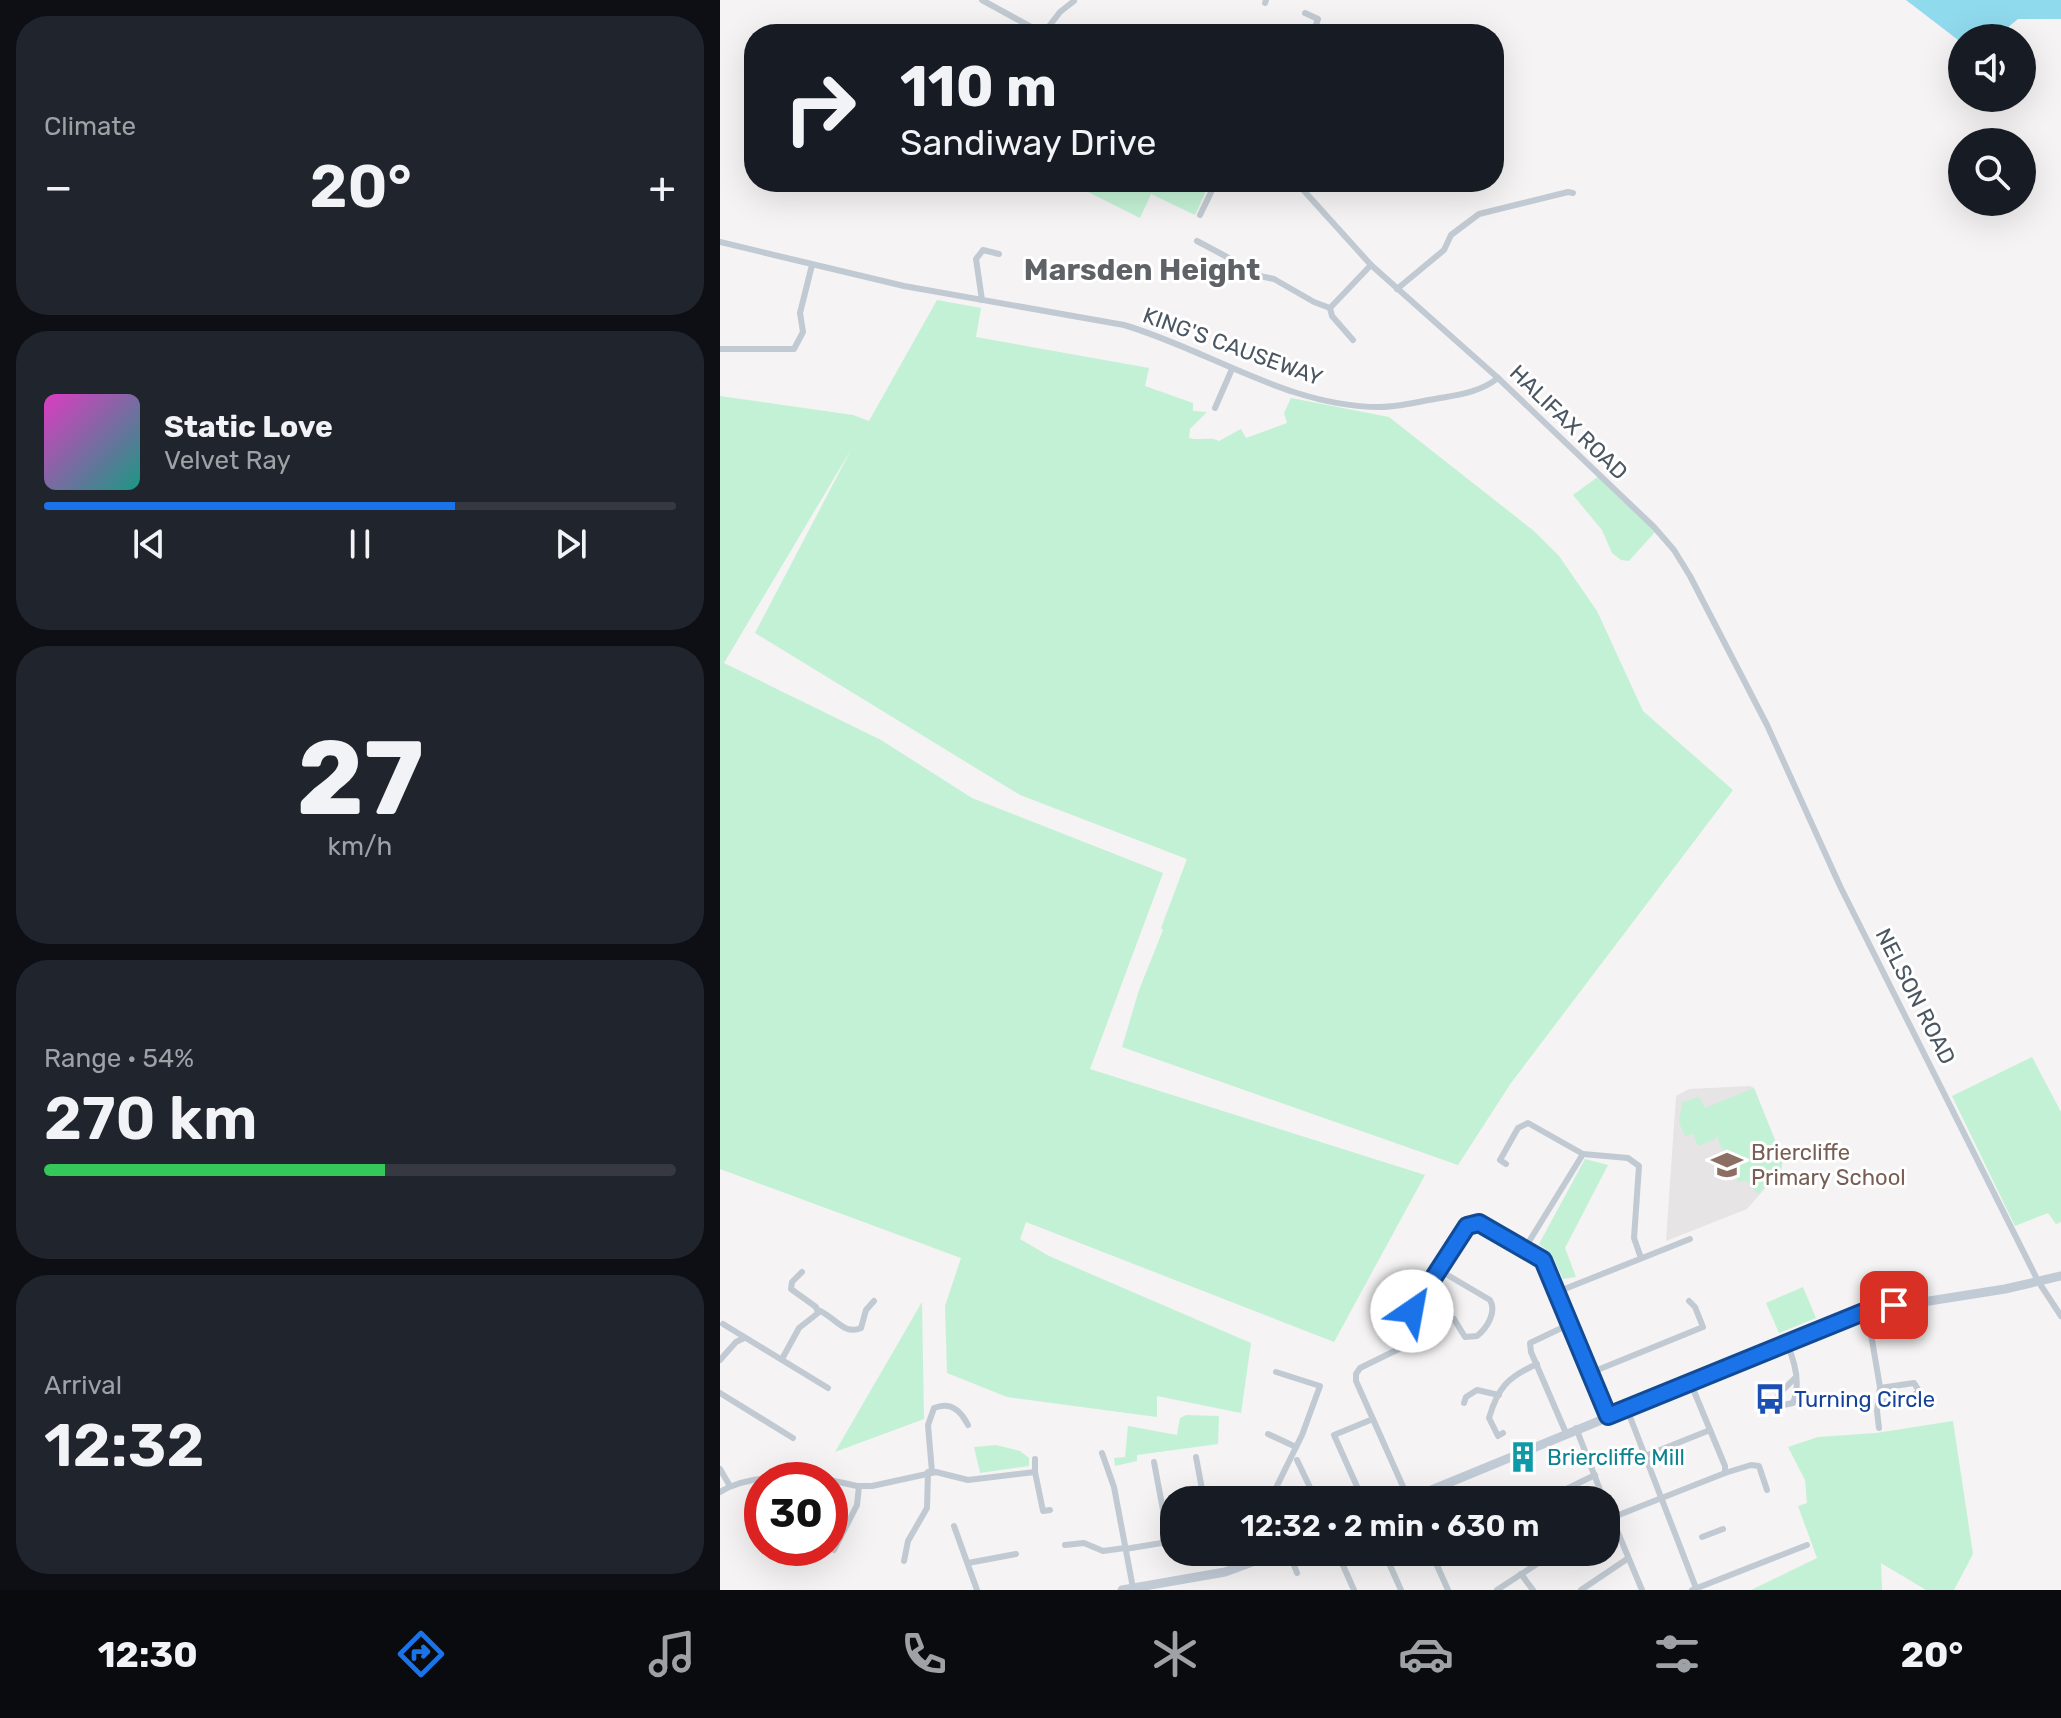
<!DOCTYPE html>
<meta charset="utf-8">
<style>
:root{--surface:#171b24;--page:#20242c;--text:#f1f3f6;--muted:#9ea1a6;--line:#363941;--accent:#1a73e8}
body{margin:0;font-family:Rubik,sans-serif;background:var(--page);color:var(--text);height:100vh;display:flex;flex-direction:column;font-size:30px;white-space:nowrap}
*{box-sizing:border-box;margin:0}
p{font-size:26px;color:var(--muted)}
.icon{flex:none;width:44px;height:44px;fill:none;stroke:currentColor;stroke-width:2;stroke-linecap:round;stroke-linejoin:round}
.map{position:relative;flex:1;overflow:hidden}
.details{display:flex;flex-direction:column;gap:16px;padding:16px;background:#0d0f14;width:720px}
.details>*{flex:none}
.top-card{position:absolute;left:24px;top:24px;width:760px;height:168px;border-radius:32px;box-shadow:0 8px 32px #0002;background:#171b24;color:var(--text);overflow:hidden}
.fabs{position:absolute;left:1228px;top:24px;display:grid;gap:16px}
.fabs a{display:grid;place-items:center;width:88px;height:88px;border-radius:50%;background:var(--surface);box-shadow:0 8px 32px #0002;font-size:40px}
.speed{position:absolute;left:24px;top:1462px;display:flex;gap:16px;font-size:40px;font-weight:700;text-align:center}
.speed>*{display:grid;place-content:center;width:104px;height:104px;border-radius:50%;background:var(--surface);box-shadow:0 8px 32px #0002;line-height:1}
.speed .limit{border:12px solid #d22;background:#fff;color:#111}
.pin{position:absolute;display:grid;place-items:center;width:68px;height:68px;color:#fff;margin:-34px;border-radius:16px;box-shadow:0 4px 12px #0006}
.me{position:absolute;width:88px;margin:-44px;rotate:33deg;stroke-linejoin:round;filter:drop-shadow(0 0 6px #0008)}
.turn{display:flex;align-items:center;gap:28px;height:168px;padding:0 24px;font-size:36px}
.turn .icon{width:104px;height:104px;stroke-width:2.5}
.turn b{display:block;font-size:56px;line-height:68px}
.big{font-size:60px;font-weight:600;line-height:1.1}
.details .card{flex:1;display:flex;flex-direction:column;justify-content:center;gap:12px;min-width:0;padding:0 28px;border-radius:32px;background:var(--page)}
.details .dial{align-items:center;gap:0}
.dial b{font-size:104px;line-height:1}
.song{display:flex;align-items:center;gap:24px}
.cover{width:96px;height:96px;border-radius:12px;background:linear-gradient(135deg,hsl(310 70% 55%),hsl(170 70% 35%))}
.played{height:8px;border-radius:4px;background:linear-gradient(90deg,var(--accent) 65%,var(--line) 65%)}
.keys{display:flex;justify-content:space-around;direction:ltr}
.heat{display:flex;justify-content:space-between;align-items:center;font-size:44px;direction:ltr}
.charge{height:12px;border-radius:6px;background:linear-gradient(90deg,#34c759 54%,var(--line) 0)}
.trip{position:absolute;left:440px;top:1486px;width:460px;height:80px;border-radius:32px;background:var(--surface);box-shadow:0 8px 32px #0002;font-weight:600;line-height:80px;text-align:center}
.menu{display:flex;height:128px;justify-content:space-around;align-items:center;background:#090b0e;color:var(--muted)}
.menu .icon{width:56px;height:56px}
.menu .active{color:var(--accent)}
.menu b{font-size:36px;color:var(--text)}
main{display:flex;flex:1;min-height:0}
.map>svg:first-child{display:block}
.education{fill:#e6e4e5}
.green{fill:#c3f1d5}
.water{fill:#90daee}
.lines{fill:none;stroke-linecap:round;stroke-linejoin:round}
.street{stroke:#c1cad2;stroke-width:6}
.secondary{stroke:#c1cbd6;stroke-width:9}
.route-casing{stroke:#114b97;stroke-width:20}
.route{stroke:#1a73e8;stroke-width:14}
.labels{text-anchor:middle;stroke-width:6;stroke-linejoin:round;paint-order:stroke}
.street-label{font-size:22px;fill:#4a5661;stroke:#fff}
.education-label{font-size:22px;fill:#785e54;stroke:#fff;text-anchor:start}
.transit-label{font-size:22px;fill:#164399;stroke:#fff;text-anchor:start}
.culture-label{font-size:22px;fill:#0d838f;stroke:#fff;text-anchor:start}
.district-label{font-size:30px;font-weight:bold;fill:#5f6368;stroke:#fff}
</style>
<main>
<section class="details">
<div class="card"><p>Climate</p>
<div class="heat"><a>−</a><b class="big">20°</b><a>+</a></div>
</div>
<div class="card">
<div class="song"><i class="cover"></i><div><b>Static Love</b><p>Velvet Ray</p></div></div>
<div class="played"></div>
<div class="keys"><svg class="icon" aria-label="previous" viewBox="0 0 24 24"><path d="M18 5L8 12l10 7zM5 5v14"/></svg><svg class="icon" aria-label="pause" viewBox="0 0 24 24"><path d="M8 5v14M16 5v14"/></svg><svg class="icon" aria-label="next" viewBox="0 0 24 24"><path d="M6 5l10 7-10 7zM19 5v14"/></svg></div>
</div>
<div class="card dial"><b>27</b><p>km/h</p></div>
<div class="card"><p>Range · 54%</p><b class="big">270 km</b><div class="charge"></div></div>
<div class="card"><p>Arrival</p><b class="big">12:32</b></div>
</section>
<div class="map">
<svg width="1341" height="1590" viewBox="0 0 1341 1590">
<rect width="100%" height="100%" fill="#f5f3f3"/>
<polygon class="education" points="1030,1086 1034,1088 1063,1160 1061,1170 1027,1209 946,1241 956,1096 969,1089"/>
<g class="green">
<polygon points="348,182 490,182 475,215 431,194 420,218"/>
<path d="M217,300l44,8 -5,29 173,31 -4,18 48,17v8l14,1 -17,17 -1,9c9,3 23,-2 30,3l22,-12 5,9 41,-15 -3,-10 7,-15 98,19 145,114 25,25 38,55 46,100 90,79 -222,293 -53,82 -336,-118 17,-57 24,-60 -2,-2 26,-69 -167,-64 -265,-162 97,-185 -128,215 157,77 91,58 191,75 -73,196 335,106 -91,167 -308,-120 -6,17 29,17 202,87 -10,70 -84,-17v21l-150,-20 -60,-24 -2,-67 16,-48 -241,-89v-773l133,19 16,6z"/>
<polygon points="879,476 935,532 909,561 901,560 892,553 882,530 853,495"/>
<polygon points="1312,1057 1341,1112 1341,1222 1336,1224 1328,1213 1295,1226 1232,1096"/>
<polygon points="1034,1088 1063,1160 1061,1170 1038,1194 1026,1180 1018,1182 993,1129 996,1139 978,1146 973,1134 965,1136 959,1122 962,1102 979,1097 985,1108"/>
<polygon points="865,1159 888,1165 845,1248 856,1277 843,1279 831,1253 819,1244"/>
<polygon points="1083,1287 1096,1318 1059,1333 1046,1303"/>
<polygon points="202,1302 204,1419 115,1452"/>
<polygon points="466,1415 499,1416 498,1444 417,1455 417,1461 395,1466 394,1458 405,1457 408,1426 457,1435 460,1418"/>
<polygon points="1233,1421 1253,1554 1234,1590 1206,1590 1161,1563 1162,1590 1031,1590 1097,1558 1078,1506 1087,1503 1085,1480 1068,1447 1098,1437 1156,1433"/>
<polygon points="276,1445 300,1451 309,1458 309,1466 260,1473 254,1447"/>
</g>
<polygon class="water" points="1186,0 1341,0 1341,19 1298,19 1275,38 1242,38 1242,43"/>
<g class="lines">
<g class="street">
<polyline points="262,0 324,34"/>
<polyline points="545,3 546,0"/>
<polyline points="585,13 598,19 593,34"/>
<polyline points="323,34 340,12 354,1"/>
<polyline points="576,182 651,265 778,378 934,527 954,550 970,576 1047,725 1120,886 1318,1281 1341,1316"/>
<polyline points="480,215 496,182"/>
<polyline points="477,241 507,257 526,273 554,279 594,302 610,308"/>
<path d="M0,242l184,44 220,39c85,25 164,82 256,82 18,0 37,-5 55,-8 22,-4 44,-6 63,-21"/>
<polyline points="677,289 724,250 731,235 759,214 848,192 853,193"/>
<polyline points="262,300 256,259 263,250 279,254"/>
<polyline points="633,340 612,316 610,308 651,265"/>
<polyline points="0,349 74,349 83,332 80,313 92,265"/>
<polyline points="495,408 512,369"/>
<polyline points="786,1164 780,1160 798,1128 808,1123 863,1154"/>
<polyline points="805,1248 863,1154 908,1158 919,1166 914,1238 921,1258"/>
<path d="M719,1270l51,30c7,12 -3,28 -13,36l-12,1 -11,-18"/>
<polyline points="837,1292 970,1239"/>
<path d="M98,1310c16,6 26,26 43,18l5,-18 8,-9"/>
<polyline points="1147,1311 1160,1387 1157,1411 1159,1428"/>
<polyline points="3,1324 108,1388"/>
<path d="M1067,1344c8,18 14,40 6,59l-10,2 -5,-10 18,-18"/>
<polyline points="62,1359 79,1328 98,1313 96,1307 71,1289 72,1282 82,1272"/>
<polyline points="0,1360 16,1342 24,1338"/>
<polyline points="870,1373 983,1327 975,1307 969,1301"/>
<polyline points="0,1393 73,1438"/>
<polyline points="1158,1402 1190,1398 1199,1391 1194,1383 1160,1388"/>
<polyline points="744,1403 746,1397 757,1390 779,1395"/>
<polyline points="907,1409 976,1588"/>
<polyline points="856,1428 884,1500"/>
<path d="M783,1433l-5,3 -9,-18c9,-31 19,-41 48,-54"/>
<polyline points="846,1433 811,1352 810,1343 850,1324"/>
<polyline points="548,1434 576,1447"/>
<polyline points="382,1453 394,1487 413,1588"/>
<polyline points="925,1456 990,1430"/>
<polyline points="476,1457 484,1500"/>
<polyline points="315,1459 315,1472 323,1511 330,1510"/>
<polyline points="577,1460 596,1500"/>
<polyline points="434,1462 449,1542"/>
<polyline points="0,1469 10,1486"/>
<path d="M212,1472l-4,-47 6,-17c17,-7 27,3 34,17"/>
<polyline points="1005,1473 1031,1465 1039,1466 1047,1490"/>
<polyline points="110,1480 137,1486 152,1486 216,1472 248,1480 315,1472"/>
<path d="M0,1492c26,-17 79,-18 108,-12"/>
<polyline points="826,1499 875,1475"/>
<polyline points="550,1500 582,1435 600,1386 556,1372"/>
<polyline points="643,1500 614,1435 653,1419"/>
<path d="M689,1500l-53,-119v-7l4,-6 49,-24c6,-11 -2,-22 3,-33l59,-87 8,-1 64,37 65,156"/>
<polyline points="886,1504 922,1590"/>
<polyline points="891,1518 1005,1473 1005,1466 971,1384"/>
<polyline points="234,1526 257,1590"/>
<polyline points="982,1537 1003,1529"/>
<polyline points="345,1545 364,1543 383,1551 405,1548"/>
<polyline points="405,1549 454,1541"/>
<polyline points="114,1550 137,1505 139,1486"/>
<polyline points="569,1552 577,1573"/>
<polyline points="617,1552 634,1590"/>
<polyline points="664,1552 681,1590"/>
<polyline points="711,1552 728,1590"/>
<polyline points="184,1561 188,1541 207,1508 208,1472"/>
<polyline points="248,1563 296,1554"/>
<polyline points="801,1574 813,1590"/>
<polyline points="777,1590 835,1552"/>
<polyline points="861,1590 907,1559"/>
<polyline points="972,1590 1087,1545"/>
</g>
<g class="secondary">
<polyline points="687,1500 1146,1311 1285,1289 1341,1276"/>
<polyline points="402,1590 505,1572 559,1552"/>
</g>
</g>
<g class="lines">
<defs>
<polyline id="route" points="692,1311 747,1226 759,1223 823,1260 888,1416 1146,1311 1174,1305"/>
</defs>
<use href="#route" class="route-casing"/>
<use href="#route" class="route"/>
</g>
<defs>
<symbol id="school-bare" viewBox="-9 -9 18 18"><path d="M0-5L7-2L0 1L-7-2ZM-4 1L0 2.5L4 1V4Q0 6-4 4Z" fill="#8d6e63" stroke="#fff" stroke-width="2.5" paint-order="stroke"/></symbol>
<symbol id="bus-bare" viewBox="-9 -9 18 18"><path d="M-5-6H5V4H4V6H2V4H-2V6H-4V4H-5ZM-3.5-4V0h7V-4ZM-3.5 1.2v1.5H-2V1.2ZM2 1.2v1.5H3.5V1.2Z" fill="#1a4fb4" stroke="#fff" stroke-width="2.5" paint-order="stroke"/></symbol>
<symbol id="building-bare" viewBox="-9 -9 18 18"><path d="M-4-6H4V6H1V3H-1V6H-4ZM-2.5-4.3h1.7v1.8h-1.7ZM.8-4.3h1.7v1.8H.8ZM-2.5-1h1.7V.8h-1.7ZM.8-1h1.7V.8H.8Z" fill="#0f9aa8" stroke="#fff" stroke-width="2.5" paint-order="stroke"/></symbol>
</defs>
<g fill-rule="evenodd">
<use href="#school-bare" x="985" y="1143" width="44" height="44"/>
<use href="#bus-bare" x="1028" y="1377" width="44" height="44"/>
<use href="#building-bare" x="781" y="1435" width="44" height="44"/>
</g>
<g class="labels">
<g class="street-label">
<text transform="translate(513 346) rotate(20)" y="8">KING'S CAUSEWAY</text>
<text transform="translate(849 422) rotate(44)" y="8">HALIFAX ROAD</text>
<text transform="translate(1196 996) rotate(63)" y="8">NELSON ROAD</text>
</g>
<g class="education-label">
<text x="1031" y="1160">Briercliffe<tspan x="1031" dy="25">Primary School</tspan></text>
</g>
<g class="transit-label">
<text x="1074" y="1407">Turning Circle</text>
</g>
<g class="culture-label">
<text x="827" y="1465">Briercliffe Mill</text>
</g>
<g class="district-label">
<text x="422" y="280">Marsden Height</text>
</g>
</g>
</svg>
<div class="fabs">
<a><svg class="icon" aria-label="sound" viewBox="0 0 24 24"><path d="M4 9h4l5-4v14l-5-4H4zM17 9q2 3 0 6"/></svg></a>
<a><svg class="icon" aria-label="search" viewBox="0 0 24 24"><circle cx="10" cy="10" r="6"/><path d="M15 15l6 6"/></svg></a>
</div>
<div class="speed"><div class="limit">30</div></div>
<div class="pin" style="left:1174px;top:1305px;background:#d93025"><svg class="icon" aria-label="arrive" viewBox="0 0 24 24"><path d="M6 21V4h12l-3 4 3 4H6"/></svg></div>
<svg class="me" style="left:692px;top:1311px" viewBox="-20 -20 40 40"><circle r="19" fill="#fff"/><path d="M0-13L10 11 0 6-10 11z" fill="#1a73e8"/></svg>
<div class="trip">12:32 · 2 min · 630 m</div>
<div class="top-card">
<div class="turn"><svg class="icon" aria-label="right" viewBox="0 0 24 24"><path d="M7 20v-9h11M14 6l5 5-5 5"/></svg><div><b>110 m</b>Sandiway Drive</div></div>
</div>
</div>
</main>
<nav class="menu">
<b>12:30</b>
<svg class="icon active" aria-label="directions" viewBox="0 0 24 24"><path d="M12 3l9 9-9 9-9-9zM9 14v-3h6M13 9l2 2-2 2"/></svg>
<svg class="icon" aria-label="music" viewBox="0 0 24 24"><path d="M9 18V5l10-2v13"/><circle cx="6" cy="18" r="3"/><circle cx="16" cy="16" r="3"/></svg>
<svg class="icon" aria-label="phone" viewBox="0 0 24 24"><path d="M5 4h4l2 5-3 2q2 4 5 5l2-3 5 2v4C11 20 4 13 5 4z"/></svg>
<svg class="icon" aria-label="climate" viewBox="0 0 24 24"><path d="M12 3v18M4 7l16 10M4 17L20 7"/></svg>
<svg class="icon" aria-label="car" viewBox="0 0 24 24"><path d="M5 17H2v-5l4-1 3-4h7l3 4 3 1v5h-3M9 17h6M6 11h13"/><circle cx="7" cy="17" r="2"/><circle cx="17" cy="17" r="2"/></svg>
<svg class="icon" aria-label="filters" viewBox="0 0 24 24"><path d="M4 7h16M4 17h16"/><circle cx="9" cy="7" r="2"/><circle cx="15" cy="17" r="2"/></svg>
<b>20°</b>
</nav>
